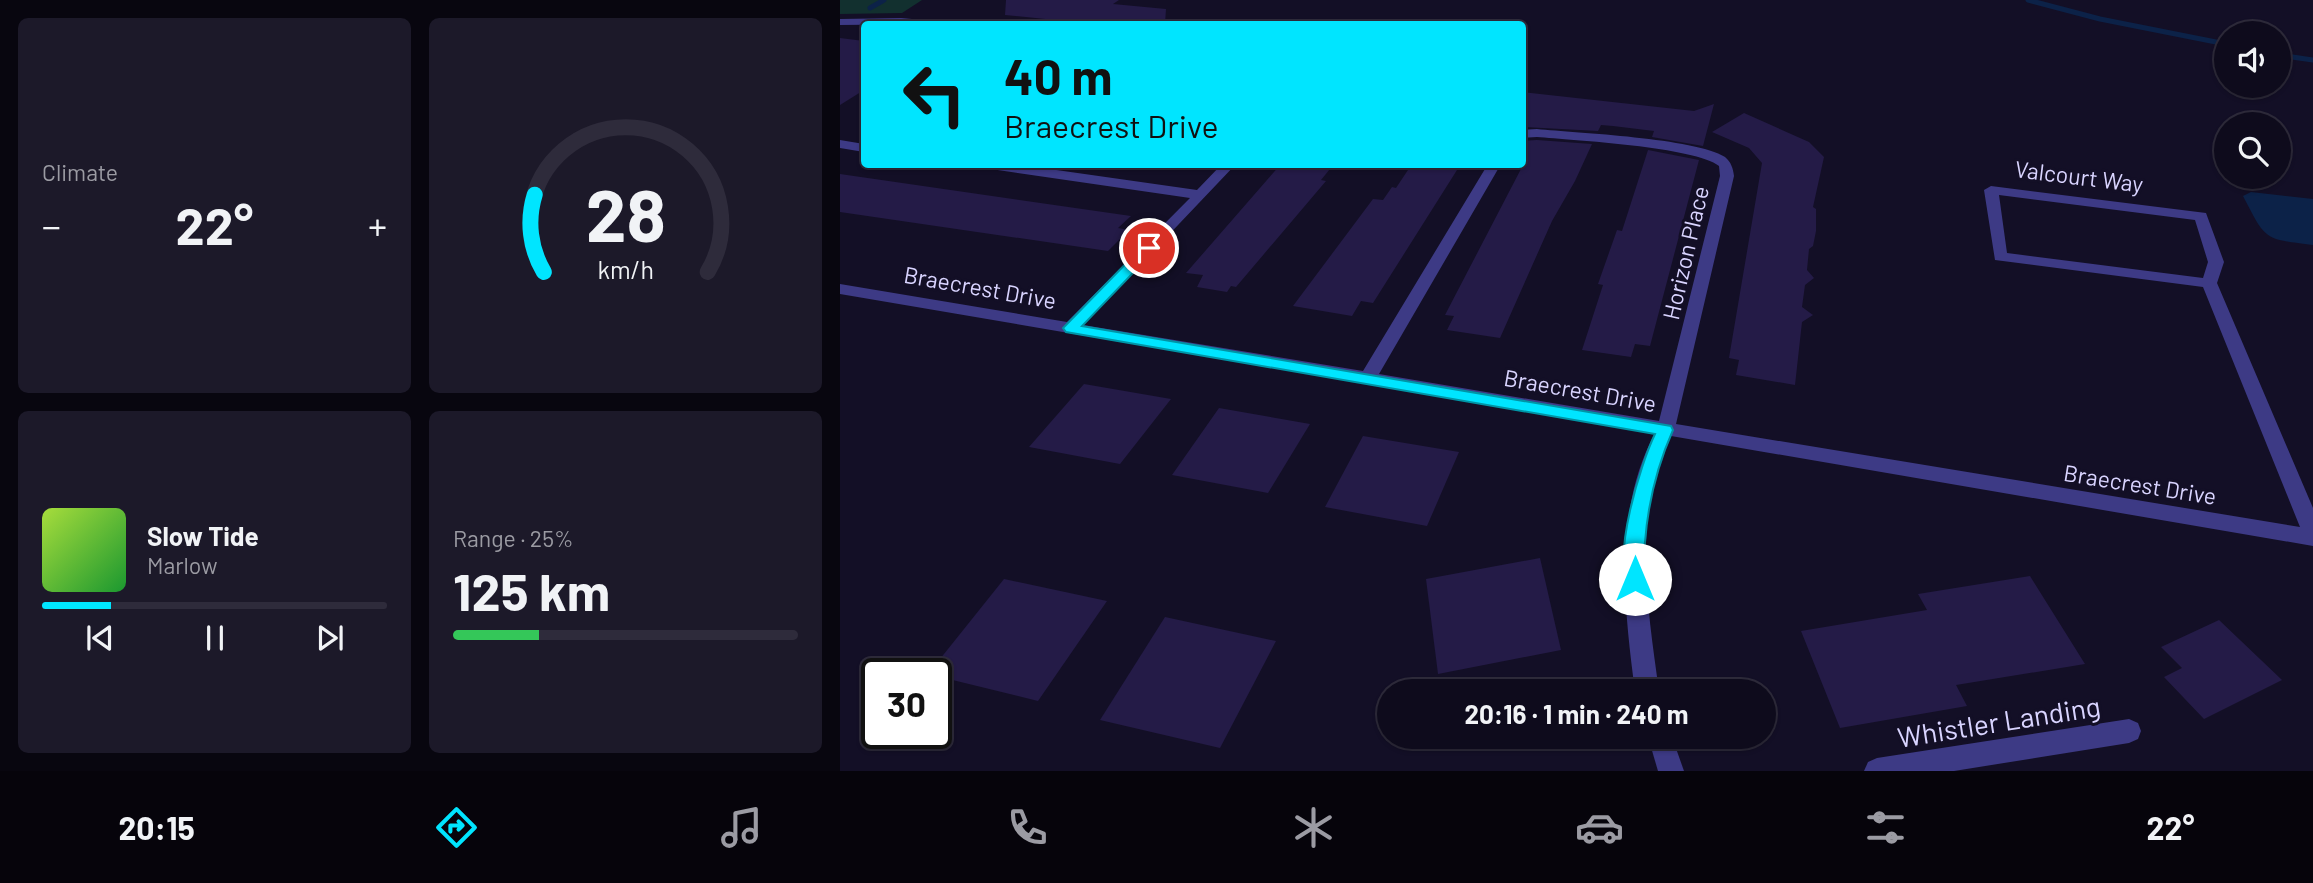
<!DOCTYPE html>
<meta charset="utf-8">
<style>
:root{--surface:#0e0b1c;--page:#1c1929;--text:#f1f3f6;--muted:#9b9ba3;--line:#2e2b3b;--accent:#00e5ff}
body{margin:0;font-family:Barlow,sans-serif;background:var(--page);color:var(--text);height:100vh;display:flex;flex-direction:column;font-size:26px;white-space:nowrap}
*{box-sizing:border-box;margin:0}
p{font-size:23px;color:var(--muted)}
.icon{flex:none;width:38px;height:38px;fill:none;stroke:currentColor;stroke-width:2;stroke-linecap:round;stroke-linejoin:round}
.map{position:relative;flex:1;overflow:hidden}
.panel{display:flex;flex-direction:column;gap:18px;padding:18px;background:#08060f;width:840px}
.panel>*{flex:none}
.hud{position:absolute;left:21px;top:21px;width:665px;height:147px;border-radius:7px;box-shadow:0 2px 5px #0004,0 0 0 2px var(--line);background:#00e5ff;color:#111;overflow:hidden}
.buttons{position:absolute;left:1374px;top:21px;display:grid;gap:14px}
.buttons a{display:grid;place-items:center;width:77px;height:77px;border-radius:50%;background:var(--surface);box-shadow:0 2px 5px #0004,0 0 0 2px var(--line);font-size:35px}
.speed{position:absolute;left:21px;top:658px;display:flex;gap:14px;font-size:35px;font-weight:700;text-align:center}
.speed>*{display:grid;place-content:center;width:91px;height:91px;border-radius:50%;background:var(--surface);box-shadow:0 2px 5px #0004,0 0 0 2px var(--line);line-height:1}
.speed .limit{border:4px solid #111;border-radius:10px;background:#fff;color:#111}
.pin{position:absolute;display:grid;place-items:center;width:60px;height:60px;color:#fff;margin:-30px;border:4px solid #fff;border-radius:50%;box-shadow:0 2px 7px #0007}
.me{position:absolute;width:77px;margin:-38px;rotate:0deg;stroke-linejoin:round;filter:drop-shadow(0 0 5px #0008)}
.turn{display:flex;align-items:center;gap:24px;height:147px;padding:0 28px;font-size:32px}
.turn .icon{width:91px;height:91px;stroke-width:2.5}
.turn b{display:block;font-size:49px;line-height:60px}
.big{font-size:52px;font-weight:700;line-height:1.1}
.panel .tile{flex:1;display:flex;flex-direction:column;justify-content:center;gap:10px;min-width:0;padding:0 24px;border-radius:10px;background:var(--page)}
.panel .dial{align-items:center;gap:0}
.dial svg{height:182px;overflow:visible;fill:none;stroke:var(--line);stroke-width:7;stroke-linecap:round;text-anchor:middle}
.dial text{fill:var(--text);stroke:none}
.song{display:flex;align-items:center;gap:21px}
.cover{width:84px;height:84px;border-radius:10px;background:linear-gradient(135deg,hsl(80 70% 55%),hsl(130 70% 35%))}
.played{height:7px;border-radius:4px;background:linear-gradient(90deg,var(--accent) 20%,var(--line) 20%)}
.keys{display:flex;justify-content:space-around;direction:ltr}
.heat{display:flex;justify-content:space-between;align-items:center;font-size:38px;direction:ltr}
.charge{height:10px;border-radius:5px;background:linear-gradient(90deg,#34c759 25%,var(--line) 0)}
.panel .tiles{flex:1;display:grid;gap:18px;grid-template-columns:repeat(2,1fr)}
.trip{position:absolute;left:537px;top:679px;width:399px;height:70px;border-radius:35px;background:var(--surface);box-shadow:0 2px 5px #0004,0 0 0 2px var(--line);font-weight:700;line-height:70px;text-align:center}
.dock{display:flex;height:112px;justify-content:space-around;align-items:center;background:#06040b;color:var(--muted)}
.dock .icon{width:49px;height:49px}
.dock .active{color:var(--accent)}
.dock b{font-size:32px;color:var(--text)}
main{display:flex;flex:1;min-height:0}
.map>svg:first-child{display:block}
.green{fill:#12302f}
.water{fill:#0c2248}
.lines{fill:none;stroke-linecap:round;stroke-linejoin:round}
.stream{stroke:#0c2248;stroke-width:5}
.building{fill:#241b47}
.minor{fill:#3d3a85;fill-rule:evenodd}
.route{fill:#00e5ff;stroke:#0095a6;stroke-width:2}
.labels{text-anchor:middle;stroke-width:6;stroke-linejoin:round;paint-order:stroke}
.street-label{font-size:23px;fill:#d9d4ff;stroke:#130f26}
.near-street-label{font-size:28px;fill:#d9d4ff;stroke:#130f26}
</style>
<main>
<section class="panel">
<div class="tiles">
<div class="tile"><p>Climate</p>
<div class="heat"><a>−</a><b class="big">22°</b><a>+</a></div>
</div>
<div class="tile dial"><svg viewBox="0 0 100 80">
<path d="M14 69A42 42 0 1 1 86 69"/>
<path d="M14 69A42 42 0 0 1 10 35" stroke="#00e5ff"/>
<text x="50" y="56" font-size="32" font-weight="700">28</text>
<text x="50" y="72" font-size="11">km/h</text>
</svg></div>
<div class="tile">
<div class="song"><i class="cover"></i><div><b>Slow Tide</b><p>Marlow</p></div></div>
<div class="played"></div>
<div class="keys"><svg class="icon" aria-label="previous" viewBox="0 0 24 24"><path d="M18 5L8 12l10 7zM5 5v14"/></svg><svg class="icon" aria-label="pause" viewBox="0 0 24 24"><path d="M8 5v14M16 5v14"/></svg><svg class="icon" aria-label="next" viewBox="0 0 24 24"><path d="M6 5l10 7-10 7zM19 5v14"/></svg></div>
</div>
<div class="tile"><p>Range · 25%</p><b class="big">125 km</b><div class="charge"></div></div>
</div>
</section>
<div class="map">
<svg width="1473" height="771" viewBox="0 0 1473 771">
<rect width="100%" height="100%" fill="#130f26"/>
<polygon class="green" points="0,0 82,0 62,13 0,14"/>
<path class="water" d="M1411,192l62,7v46c-50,-6 -47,-5 -70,-49z"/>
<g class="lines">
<g class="stream">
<polyline points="1188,0 1260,19 1386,44"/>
<polyline points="30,8 44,0"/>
<polyline points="1438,55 1473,60"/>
</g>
</g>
<g class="building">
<polygon points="166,0 279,0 273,4 326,9 325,24 254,24 165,15"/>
<polygon points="0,38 24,41 24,90 0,105"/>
<polygon points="682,92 854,111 874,104 863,146 812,137 814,131 773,126 761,125 758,131 682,127"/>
<polygon points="904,113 969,142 984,157 973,207 976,209 976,231 973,246 969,249 967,270 974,278 965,285 962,307 973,315 962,322 955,385 896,375 899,360 889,358 922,163 909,148 872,132"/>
<polygon points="697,140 752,144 735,181 712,221 660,338 607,330 614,316 605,315 682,167 682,141"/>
<polygon points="808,150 859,160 810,346 795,344 791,357 742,350 763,285 758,284 777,230 782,231"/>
<polygon points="441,164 494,164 481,180 486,181 396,287 391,286 387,292 357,287 363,275 346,273"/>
<polygon points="572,164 609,164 607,168 617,170 533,303 521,301 512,316 453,306 533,199 543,200 552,187 556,188"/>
<polygon points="0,174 291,216 278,228 289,230 268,251 0,212"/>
<polygon points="244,384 331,399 280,464 189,447"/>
<polygon points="379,408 470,424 428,493 332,475"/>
<polygon points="523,436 619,452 587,526 485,507"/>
<polygon points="700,558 721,650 598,674 586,579"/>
<polygon points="1190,576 1245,664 1116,685 1127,706 1000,728 961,631 1087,610 1078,594"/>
<polygon points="164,579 267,601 198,701 88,674"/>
<polygon points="325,617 436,641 380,748 260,720"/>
<polygon points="1379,620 1442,680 1364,719 1324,677 1342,668 1321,647"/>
</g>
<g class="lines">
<g class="minor">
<polygon points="61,18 94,21 99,24 0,25 0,19"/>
<path d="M697,129c40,4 158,9 188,28 6,5 8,11 9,19l-58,248 624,103 -97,-240 -208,-27 -11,-70 7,-4 215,27 18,49 -7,21 96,225v38l-642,-110c-40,76 -23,174 -12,255h-24c-11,-83 -22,-180 20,-258l-815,-139v-10l227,38 123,-124 -206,-30 -6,-4h37l182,26 25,-26h14l-153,161 280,46 125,-207h13l-122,210 280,47 61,-245 -1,-10c-23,-19 -147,-26 -182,-29l-15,1v-8zM1159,195l196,25 13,42 -5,16 -196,-25z"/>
<polygon points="0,140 24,144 24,152 0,148"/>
<polygon points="1289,719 1298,723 1301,731 1298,739 1289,743 1114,771 1024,771 1028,762 1037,758"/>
<polygon points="808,737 832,737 844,771 818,771"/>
</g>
</g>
<path class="route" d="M309,244l7,4 -2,3 -72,75 589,100 2,4c-16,36 -25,73 -28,112 -2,14 3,30 -3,43l-7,2 -7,-2c-15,-31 12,-120 27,-151l-589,-102 -3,-4 3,-3 78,-80z"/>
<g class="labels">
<g class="street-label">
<text transform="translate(1239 177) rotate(7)" y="8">Valcourt Way</text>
<text transform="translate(846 253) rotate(-77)" y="8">Horizon Place</text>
<text transform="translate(140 288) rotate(10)" y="8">Braecrest Drive</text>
<text transform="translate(740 391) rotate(10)" y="8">Braecrest Drive</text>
<text transform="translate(1300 485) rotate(9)" y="8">Braecrest Drive</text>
</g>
<g class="near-street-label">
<text transform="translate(1159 722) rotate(-9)" y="10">Whistler Landing</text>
</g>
</g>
</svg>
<div class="buttons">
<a><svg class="icon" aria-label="sound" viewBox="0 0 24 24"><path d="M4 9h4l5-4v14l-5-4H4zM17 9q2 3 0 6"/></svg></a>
<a><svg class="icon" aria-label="search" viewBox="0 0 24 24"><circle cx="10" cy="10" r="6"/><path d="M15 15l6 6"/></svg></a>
</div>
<div class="speed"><div class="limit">30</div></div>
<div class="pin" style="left:309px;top:248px;background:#d93025"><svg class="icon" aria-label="arrive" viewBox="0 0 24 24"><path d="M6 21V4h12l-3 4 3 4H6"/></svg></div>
<svg class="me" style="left:795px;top:579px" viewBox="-20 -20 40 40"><circle r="19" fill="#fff"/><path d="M0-13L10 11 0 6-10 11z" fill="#00e5ff"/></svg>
<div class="trip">20:16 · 1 min · 240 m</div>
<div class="hud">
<div class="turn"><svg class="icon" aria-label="left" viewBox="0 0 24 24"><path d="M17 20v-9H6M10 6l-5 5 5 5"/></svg><div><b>40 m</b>Braecrest Drive</div></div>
</div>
</div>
</main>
<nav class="dock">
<b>20:15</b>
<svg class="icon active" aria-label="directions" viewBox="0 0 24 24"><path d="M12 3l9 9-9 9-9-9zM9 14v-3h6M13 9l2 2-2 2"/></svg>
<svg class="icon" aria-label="music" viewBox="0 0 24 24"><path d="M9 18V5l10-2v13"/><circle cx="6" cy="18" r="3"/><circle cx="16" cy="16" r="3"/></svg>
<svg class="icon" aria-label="phone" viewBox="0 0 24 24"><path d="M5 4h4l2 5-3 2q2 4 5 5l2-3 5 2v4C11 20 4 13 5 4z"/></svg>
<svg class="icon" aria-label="climate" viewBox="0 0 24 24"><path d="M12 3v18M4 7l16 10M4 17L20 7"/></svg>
<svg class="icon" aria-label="car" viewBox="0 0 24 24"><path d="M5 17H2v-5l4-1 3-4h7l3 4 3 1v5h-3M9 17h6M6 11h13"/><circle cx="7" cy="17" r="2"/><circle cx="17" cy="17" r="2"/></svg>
<svg class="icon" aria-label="filters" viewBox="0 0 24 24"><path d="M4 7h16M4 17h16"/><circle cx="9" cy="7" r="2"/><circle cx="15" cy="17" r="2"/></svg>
<b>22°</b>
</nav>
